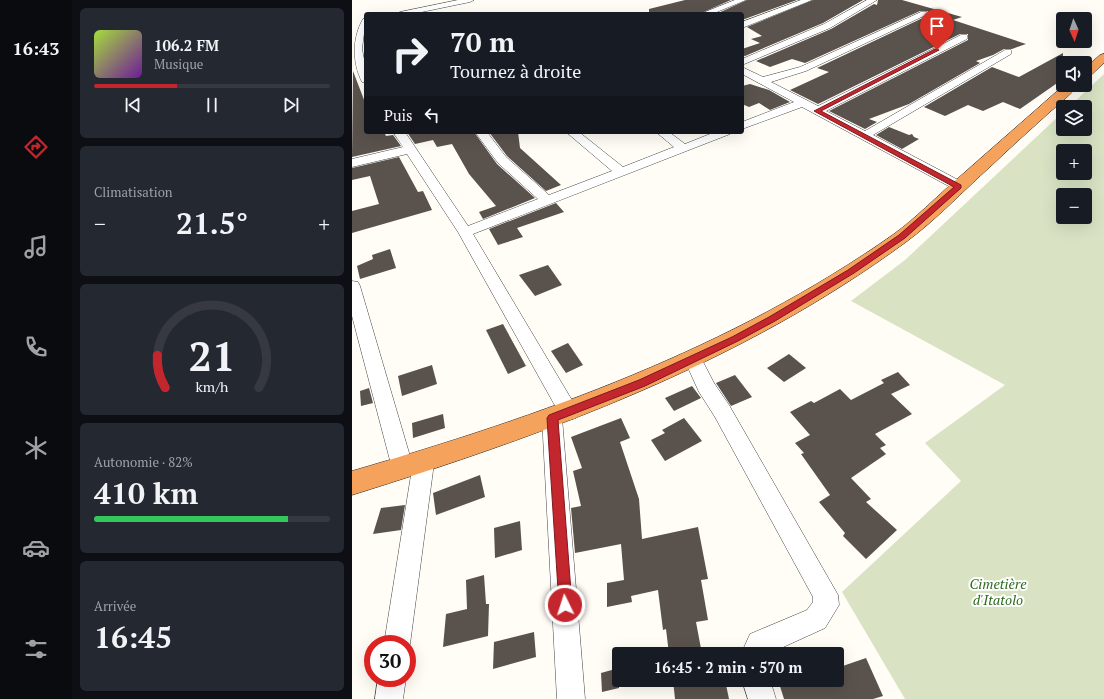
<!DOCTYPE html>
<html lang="fr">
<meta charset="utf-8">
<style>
:root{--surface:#171b24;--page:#242831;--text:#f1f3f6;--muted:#9ea1a6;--line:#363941;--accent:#c4262e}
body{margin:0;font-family:"PT Serif",serif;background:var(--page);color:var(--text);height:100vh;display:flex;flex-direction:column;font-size:15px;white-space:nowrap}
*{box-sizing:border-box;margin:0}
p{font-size:13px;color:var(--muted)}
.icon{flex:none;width:22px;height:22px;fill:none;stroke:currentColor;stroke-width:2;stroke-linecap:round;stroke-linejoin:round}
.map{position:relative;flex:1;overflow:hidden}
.panel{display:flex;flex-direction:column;gap:8px;padding:8px;background:#0d0f14;width:280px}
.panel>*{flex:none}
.top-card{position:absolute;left:12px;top:12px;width:380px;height:122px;border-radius:4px;box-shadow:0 4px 16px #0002;background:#171b24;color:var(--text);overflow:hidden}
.needle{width:26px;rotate:177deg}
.buttons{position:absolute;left:704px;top:12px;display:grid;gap:8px}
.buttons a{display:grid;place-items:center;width:36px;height:36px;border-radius:4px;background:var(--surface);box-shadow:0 4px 16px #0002;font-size:20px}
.speed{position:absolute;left:12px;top:635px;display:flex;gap:8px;font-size:20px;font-weight:700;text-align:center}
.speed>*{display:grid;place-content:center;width:52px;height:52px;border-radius:50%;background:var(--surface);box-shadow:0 4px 16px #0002;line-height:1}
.speed .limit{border:6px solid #d22;background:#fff;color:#111}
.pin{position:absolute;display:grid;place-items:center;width:34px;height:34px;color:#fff;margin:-41px -17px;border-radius:50% 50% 50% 0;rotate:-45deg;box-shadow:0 0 4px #0007}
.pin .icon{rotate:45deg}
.me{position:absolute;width:44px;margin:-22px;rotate:356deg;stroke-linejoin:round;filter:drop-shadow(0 0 3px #0008)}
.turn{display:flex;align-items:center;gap:14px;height:84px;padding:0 20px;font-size:18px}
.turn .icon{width:52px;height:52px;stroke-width:2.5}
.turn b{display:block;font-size:28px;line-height:34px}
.then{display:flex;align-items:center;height:38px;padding:0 20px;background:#0003;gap:8px;font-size:15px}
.big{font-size:30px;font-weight:600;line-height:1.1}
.panel .tile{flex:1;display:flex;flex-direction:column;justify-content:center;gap:6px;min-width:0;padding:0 14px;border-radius:6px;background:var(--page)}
.panel .dial{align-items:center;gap:0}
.dial svg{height:104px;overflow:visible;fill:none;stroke:var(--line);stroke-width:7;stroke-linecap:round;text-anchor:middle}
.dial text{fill:var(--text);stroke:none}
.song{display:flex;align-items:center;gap:12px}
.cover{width:48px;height:48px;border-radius:6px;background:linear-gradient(135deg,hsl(80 70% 55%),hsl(280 70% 35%))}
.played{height:4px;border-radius:2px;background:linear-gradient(90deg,var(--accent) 35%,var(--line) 35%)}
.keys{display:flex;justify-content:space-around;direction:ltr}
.heat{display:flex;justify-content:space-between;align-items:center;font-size:22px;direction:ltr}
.charge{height:6px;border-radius:3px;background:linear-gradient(90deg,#34c759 82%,var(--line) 0)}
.trip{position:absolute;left:260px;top:647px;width:232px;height:40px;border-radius:4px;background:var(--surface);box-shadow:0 4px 16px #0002;font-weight:600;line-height:40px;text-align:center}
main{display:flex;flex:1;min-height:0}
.tab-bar{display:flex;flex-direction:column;width:72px;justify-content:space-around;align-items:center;background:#090b0e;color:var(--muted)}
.tab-bar .icon{width:28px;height:28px}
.tab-bar .active{color:var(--accent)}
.tab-bar b{font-size:18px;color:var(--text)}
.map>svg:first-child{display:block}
.cemetery{fill:#d9e3c4;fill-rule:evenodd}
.building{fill:#5a524d}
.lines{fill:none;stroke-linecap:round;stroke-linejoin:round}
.minor-casing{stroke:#444;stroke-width:1}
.highway-casing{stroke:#222;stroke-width:1}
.minor{fill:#fff;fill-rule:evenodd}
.highway{fill:#f5a25d;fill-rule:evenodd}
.route{fill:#c4262e;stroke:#7f191e}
.labels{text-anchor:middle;stroke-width:4;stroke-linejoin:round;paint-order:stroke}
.near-park-label{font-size:14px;font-style:italic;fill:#2f6b1f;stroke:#fff}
</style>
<main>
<nav class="tab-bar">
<b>16:43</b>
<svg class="icon active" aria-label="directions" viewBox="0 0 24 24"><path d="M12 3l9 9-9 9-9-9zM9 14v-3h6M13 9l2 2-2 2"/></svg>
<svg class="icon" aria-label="music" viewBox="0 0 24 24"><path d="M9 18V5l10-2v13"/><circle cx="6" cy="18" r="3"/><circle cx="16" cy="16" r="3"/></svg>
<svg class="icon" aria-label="phone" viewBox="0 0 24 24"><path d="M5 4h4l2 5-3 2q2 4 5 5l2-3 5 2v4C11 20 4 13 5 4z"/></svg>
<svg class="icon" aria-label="climate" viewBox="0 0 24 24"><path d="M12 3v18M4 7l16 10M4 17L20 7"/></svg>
<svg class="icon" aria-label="car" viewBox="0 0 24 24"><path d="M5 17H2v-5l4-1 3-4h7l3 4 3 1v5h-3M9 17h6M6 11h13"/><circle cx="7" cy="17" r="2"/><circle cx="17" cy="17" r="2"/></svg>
<svg class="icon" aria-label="filters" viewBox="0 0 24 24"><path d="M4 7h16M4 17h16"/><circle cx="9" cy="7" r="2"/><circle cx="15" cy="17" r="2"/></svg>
</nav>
<section class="panel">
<div class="tile">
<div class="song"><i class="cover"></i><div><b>106.2 FM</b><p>Musique</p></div></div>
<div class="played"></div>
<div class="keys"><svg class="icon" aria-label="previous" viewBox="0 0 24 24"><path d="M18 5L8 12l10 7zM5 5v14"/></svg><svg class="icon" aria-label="pause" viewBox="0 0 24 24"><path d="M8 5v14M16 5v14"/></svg><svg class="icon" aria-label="next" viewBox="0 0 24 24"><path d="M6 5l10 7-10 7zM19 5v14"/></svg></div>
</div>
<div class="tile"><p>Climatisation</p>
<div class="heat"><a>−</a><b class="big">21.5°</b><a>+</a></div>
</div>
<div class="tile dial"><svg viewBox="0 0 100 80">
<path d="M14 69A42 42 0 1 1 86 69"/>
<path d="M14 69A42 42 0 0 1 8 44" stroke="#c4262e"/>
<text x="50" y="56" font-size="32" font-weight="700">21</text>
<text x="50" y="72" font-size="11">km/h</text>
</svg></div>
<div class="tile"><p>Autonomie · 82%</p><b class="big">410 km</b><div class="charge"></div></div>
<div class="tile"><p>Arrivée</p><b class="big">16:45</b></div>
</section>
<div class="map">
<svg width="752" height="699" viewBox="0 0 752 699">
<rect width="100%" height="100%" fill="#fffdf5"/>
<path class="cemetery" d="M752,74v625h-199l-63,-107 119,-111 -36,-38 80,-58 -154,-84 54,-41 158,-148v17h22v-22h-16zM711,151h22v22h-22zM711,195h22v22h-22z"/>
<g class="building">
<polygon points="333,0 379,0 347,14 297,14 297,9"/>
<polygon points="395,0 445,0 390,20 390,14 364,14"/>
<polygon points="461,0 511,0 471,23 393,56 390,55 390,49 408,43 399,39 410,36 395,27"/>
<polygon points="526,0 550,0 610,17 601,20 674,44 660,49 652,49 641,55 624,61 628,63 557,104 517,119 525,122 513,129 477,111 616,40 616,34 608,34 466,104 438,90 477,72 465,68 577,15 576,11 568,11 453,63 440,59 418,67 404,61 479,29 522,4 525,5"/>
<polygon points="711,53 711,79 668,109 651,102 631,111 616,105 593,116 572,107 640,67 667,77"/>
<polygon points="1,71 14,105 14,132 32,132 34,136 41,135 49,146 0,157"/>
<polygon points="398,84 417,90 438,102 418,110 407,103 397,107 390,104 390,86"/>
<polygon points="537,127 557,135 560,134 562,137 567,139 550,149 524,135"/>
<polygon points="55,132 122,132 145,164 183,198 131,219 127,212 144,206 117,174 100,144 85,147 81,140 63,144"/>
<polygon points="137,132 166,132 168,148 209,185 194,191 155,156"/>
<polygon points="47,157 66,192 71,191 80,210 0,233 0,211 27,204 18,176 0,180 0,168"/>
<polygon points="204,203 212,212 165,228 171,237 146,245 137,229"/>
<polygon points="38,249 44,268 8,279 5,266 21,259 20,255"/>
<polygon points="196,265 210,285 183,296 167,275"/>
<polygon points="151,324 174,366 156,374 134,330"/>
<polygon points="216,343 231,365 214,373 199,351"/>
<polygon points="437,354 454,368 432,382 415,368"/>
<polygon points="80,365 85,384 50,396 46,376"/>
<polygon points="546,372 558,385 539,394 560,414 523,434 534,445 528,448 534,454 499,478 519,499 514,502 545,530 514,559 491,536 493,533 467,502 478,495 449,454 452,453 443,443 458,435 438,412 459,401 462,403 488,389 499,400 532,383 529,380"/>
<polygon points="383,375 400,397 379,406 364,383"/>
<polygon points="340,386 349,398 322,411 313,398"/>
<polygon points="17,388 21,403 9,406 8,391"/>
<polygon points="91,414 93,428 61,438 60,423"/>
<polygon points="269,418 278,438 268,442 287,499 290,539 346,527 356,579 349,580 356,620 344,622 350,654 317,654 314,629 311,630 306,590 279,596 280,602 255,607 255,583 272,580 269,544 223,553 219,508 229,506 221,471 230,468 219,437"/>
<polygon points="332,418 350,441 313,461 299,440 313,433 310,430"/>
<polygon points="128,475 133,497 84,515 81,493"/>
<polygon points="53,505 49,530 21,534 29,508"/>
<polygon points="168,521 170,550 143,558 142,528"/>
<polygon points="132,575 134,604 137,604 136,636 91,647 94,614 115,609 114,580"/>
<polygon points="182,632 184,657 141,669 142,642"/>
<polygon points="514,658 531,696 521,699 432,699 426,680 485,680 485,668"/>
<polygon points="267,668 267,688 250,692 249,673"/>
<polygon points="321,680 373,680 377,699 323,699"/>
</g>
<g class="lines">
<defs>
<g id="minor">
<polygon points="106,0 122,0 118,2 60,14 44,14 48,12"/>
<polygon points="383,0 394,0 360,14 348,14"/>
<polygon points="449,0 460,0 390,28 390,22"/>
<polygon points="515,0 525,0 478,28 390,65 390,59 472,24"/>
<polygon points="569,12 575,12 576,14 454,71 419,82 466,106 609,35 615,35 615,39 474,111 513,131 653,50 659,50 659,54 521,135 612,183 614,186 612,189 602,189 450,107 390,129 390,122 442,102 390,74 390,67 411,77 448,67"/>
<path d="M14,18l-4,31 4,20v14l-4,-1c-10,-20 -10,-44 1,-63z"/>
<polygon points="41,132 53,132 116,226 186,199 146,163 123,132 135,132 154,157 197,195 260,171 214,132 227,132 271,167 322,147 304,132 317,132 333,144 363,132 380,132 378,134 121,234 227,412 224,418 217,420 210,418 233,699 205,699 190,417 193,411 200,409 206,411 106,232 55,154 0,167 0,159 51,147"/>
<polygon points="0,281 6,282 8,286 60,463 63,456 71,454 79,456 82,463 58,644 55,652 55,644 32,644 59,475 51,477 43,475 40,468 0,316"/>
<polygon points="341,352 347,354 362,383 377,405 486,595 487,605 473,628 416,654 389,654 398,634 455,610 461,602 461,597 363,417 347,392 332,359 335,354"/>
<polygon points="26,678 54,678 51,699 23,699"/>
<polygon points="390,680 418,680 424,699 396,699"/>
</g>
<g id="highway">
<polygon points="752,54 752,63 737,77 733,78 733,68 748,55"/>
<path d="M712,85h14c-7,10 -18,18 -27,26 -20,18 -40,36 -60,55 -28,25 -55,54 -85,76 -166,122 -359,192 -554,253v-24c189,-55 379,-122 542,-237 22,-16 41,-36 62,-54 36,-32 72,-63 108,-95z"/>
</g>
</defs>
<use href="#minor" class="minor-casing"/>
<use href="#highway" class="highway-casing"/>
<use href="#minor" class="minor"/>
<use href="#highway" class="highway"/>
</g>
<polygon class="route" points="583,49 587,50 469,111 609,185 609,188 553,238 502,273 423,321 386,341 293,386 206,420 220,605 218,610 213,612 209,610 207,605 195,418 197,415 287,380 380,337 417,317 496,270 547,235 602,187 462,111"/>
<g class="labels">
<g class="near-park-label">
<text x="646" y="589">Cimetière<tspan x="646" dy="16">d'Itatolo</tspan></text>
</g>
</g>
</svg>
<div class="buttons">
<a><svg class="needle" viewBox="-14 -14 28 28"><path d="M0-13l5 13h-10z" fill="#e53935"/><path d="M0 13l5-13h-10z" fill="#9ea1a6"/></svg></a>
<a><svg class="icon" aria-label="sound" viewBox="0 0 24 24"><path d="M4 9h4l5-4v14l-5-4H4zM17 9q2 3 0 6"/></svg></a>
<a><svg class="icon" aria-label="layers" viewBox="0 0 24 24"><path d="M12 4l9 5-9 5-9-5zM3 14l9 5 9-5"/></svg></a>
<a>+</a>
<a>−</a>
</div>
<div class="speed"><div class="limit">30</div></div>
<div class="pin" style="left:585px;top:50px;background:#d93025"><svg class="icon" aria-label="arrive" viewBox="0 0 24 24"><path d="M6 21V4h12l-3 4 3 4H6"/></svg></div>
<svg class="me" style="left:213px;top:605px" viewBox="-20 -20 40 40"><circle r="17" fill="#c4262e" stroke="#fff" stroke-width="3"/><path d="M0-11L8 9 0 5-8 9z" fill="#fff"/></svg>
<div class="trip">16:45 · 2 min · 570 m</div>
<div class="top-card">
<div class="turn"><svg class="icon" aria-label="right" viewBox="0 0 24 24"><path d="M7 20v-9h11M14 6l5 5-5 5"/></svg><div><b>70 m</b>Tournez à droite</div></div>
<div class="then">Puis<svg class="icon" aria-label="left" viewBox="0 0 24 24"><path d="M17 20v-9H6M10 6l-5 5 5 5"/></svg></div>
</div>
</div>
</main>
